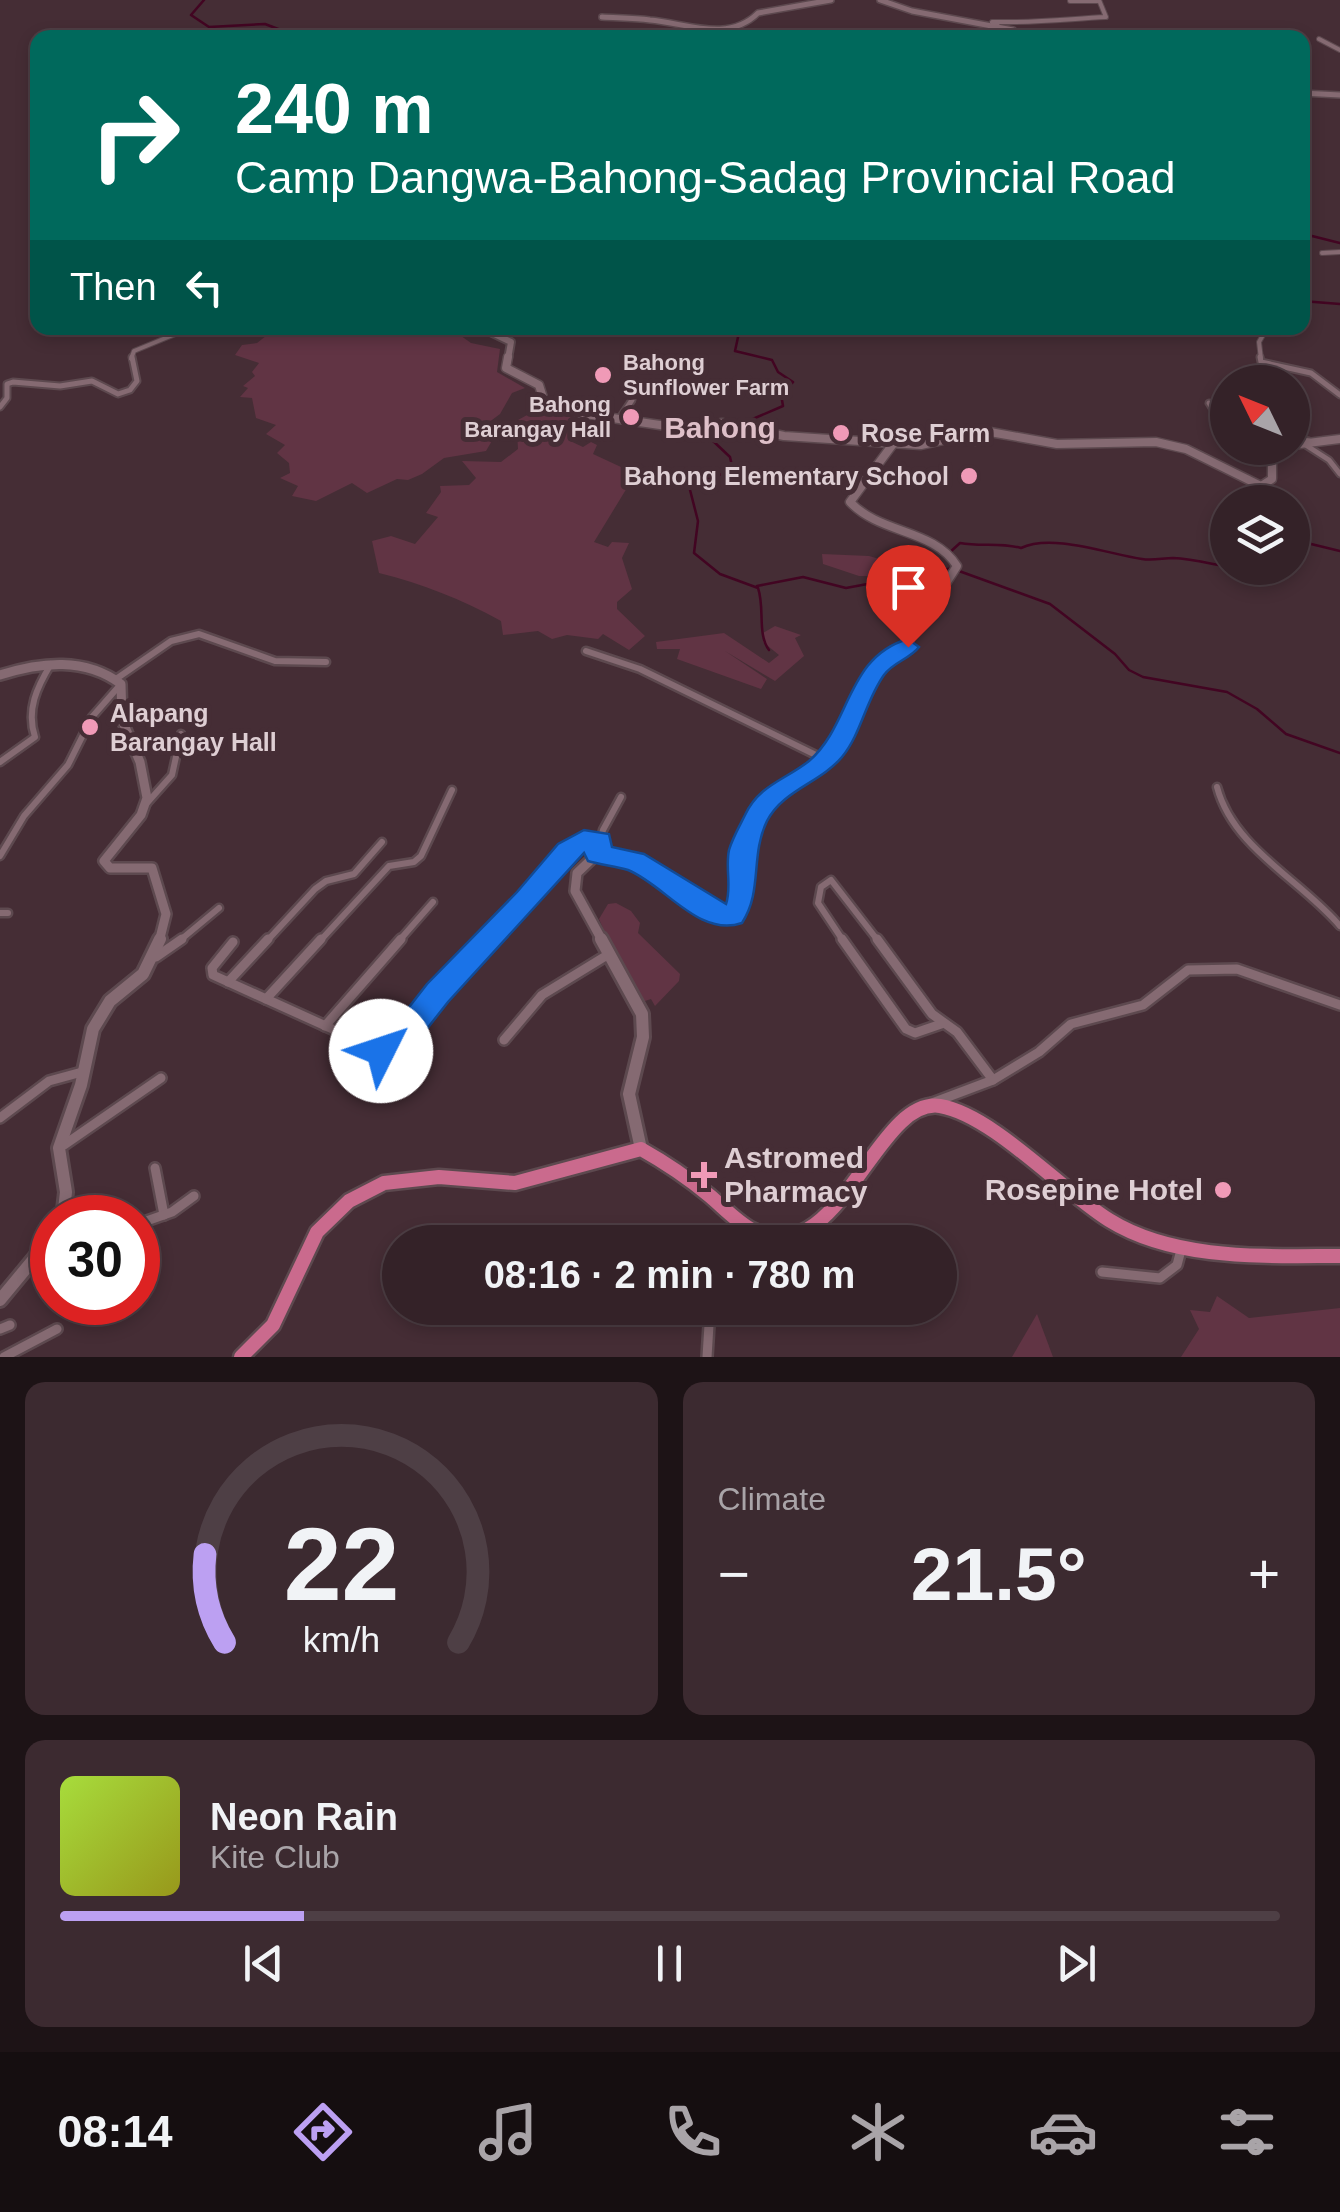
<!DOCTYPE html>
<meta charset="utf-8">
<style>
:root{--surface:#342228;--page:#3c2a30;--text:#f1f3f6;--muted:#a9a4a8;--line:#4e3f45;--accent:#bca0f2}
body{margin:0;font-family:Arial,sans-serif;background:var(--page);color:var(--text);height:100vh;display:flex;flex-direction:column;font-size:38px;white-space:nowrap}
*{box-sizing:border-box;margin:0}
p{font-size:32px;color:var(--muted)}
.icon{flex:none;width:55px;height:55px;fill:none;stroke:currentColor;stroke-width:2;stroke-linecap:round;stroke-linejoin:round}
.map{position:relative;height:1357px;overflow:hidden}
.side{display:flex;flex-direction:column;gap:25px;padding:25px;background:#1d1316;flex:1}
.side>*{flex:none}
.banner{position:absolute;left:30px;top:30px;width:1280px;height:305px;border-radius:20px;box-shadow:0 5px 15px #0003,0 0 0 2px var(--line);background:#00695c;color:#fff;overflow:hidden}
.needle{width:65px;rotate:313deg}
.tools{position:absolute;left:1210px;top:365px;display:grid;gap:20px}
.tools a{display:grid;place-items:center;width:100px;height:100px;border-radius:50%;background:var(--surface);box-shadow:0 5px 15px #0003,0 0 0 2px var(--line);font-size:50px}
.speed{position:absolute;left:30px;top:1195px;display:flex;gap:20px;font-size:50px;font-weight:700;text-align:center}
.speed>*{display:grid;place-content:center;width:130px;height:130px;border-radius:50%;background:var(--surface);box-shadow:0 5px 15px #0003,0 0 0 2px var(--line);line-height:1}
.speed .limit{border:15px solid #d22;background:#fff;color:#111}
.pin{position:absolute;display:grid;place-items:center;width:85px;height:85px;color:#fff;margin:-102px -42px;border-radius:50% 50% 50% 0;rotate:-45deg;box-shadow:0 0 10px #0007}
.pin .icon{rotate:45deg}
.me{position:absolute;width:110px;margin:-55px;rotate:49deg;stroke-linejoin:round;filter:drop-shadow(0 0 8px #0008)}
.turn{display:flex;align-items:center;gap:35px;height:210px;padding:0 40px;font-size:45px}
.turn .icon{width:130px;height:130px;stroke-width:2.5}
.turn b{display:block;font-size:70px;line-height:85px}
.then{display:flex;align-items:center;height:95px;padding:0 40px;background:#0003;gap:20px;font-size:38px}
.big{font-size:75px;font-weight:800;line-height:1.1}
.side .tile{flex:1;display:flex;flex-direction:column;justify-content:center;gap:15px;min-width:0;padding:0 35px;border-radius:20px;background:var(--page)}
.side .dial{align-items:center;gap:0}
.dial svg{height:260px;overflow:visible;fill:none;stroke:var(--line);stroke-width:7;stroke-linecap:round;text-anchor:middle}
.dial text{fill:var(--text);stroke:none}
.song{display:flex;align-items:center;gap:30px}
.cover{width:120px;height:120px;border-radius:15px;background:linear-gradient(135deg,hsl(80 70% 55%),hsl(60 70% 35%))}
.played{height:10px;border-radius:5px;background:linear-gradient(90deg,var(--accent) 20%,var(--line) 20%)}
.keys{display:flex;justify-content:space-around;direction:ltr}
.heat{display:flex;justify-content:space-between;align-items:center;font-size:55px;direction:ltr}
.side .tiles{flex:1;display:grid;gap:25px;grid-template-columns:1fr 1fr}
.tile:last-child{grid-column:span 2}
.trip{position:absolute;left:382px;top:1225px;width:575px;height:100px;border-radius:50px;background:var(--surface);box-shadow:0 5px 15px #0003,0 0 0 2px var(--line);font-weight:800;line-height:100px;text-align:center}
.tab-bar{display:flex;height:160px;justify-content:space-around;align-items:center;background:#150e10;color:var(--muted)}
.tab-bar .icon{width:70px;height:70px}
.tab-bar .on{color:var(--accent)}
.tab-bar b{font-size:45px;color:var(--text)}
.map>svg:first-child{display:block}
.green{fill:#613444}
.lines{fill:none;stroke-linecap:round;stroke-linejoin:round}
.stream{stroke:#420522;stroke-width:2.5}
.street-far3-casing{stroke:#5d494f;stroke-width:6}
.street-far2-casing{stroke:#5d494f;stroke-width:9}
.street-far1-casing{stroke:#5d494f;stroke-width:11}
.street-casing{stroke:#5d494f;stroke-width:14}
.secondary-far4-casing{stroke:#5d494f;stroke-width:8}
.secondary-far3-casing{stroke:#5d494f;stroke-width:10}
.secondary-far2-casing{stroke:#5d494f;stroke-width:11}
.secondary-far1-casing{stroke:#5d494f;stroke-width:14}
.secondary-casing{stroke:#5d494f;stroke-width:18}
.highway-casing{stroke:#5d494f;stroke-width:19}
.street-far3{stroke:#856a72;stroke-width:4}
.street-far2{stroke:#856a72;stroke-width:5}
.street-far1{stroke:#856a72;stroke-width:6}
.street{stroke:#856a72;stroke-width:9}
.secondary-far4{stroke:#856a72;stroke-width:5}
.secondary-far3{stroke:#856a72;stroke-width:6}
.secondary-far2{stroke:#856a72;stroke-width:8}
.secondary-far1{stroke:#856a72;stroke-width:9}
.secondary{stroke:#856a72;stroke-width:12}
.highway{stroke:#ca6a8d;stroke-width:14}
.route{fill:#1a73e8;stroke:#114b97;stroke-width:2.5}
.poi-dot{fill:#f09ab7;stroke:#452d35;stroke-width:4}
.labels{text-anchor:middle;stroke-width:10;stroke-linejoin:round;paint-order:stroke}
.far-poi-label{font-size:22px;font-weight:bold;fill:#deced3;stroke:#452d35;text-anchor:start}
.poi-label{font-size:25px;font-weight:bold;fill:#deced3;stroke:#452d35;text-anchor:start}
.far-district-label{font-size:30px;font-weight:bold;fill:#debfc8;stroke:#452d35}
.near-poi-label{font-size:30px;font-weight:bold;fill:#deced3;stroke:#452d35;text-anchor:start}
</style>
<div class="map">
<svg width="1340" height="1357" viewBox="0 0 1340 1357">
<rect width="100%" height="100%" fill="#452d35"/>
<g class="green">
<polygon points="276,328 384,331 450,328 471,343 500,349 497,372 525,388 512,393 500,414 476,432 493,439 486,451 444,458 422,474 408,480 397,479 367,493 352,483 316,501 292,496 298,486 280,478 290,473 289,463 277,453 285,445 266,434 276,425 256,418 252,398 240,397 248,388 243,386 255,376 252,372 259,363 235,355 242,345 257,343"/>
<path d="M538,409c18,3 35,5 48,19l-18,12 15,7 8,-5 6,3 -4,9 28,13 12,11 -39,64 14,5 4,-5 17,1 -7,15 10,31 -15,13v7l28,27 -16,14 -26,-16 -5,5 -31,-4 -15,4 -14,-8 -35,4 -2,-14c-40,-22 -78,-37 -122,-48l-7,-32 19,-5 24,8 23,-27 -12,-4 15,-21 -1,-6 29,-1 7,-7 -14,-17 39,1 17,-13 -1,-17 7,-7 -6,-5z"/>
<polygon points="822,554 869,556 914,569 905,576 859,576 823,564"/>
<polygon points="775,626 801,635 795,638 804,656 775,681 725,651 767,679 761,689 677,659 680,649 657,649 656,642 724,633 769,663 779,655 763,642 763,633"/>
<polygon points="616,903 631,911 640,923 638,933 680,974 679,981 655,1006 651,999 642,1002 622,971 599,919 608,904"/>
<polygon points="1217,1296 1249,1318 1340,1308 1340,1357 1181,1357 1199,1329 1190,1310 1210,1312"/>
<polygon points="1037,1314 1053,1357 1012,1357"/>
</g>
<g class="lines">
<g class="stream">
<polyline points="204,0 191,15 209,27 265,24 302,38"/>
<polyline points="1302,238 1312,236 1340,243"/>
<polyline points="1302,301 1340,304"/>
<polyline points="740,328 735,351 772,360 778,372 793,382 781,394 783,406 741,424"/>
<path d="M734,428l-13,3 -9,9 18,17 3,13 -44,16 9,35 -4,32 26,21 38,14c7,20 -1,46 11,62"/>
<polyline points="1292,544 1307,543 1340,551"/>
<path d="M949,553l11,-10c21,4 40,-1 61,5 31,-15 87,6 121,11 11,2 21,-1 31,-1 21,1 42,7 62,10"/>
<polyline points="1253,568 1259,568"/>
<polyline points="959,571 1050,604 1115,654 1129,670 1143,677 1227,692 1257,709 1286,734 1340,753"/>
<polyline points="757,586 803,577 846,588 953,568"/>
</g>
<defs>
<g id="street-far3">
<polyline points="1070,1 1099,1"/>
<path d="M998,26l-6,-4c39,1 75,-3 114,-5l-7,-17"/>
<polyline points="708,38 712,32"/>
<polyline points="1319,39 1340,50"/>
<polyline points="1322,253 1340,252"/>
<polyline points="1302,297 1302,303"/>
<polyline points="131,359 134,351 190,328"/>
<polyline points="1261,359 1259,342 1267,328"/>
</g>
<g id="street-far2">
<polyline points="1260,357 1261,362 1311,373 1340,395"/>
<polyline points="0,407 7,398 7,384 13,382 60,386 92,381 118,394 130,390 137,381 132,357"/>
<polyline points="1228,410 1209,403 1222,424 1228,425"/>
<polyline points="620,418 632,400"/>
<polyline points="1292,438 1309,441"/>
<polyline points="1304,444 1329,460 1340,474"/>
</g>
<g id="street-far1">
<polyline points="586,651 640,669 824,759"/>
<polyline points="116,679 171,641 199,634 275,661 326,662"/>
<path d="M0,762l35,-25c-9,-27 2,-50 16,-73"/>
<path d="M1217,787c16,61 84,93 123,139"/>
<polyline points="147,803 172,775 181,734"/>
<polyline points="597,854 603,830 621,797"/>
<polyline points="0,856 24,816 68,765 92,717 120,685"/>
<polyline points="0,913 8,913"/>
<polyline points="178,942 219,908"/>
<polyline points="266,942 315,889 326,881 354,874 382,842"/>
<polyline points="319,942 389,866 414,862 421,856 452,790"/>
<polyline points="398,942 433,902"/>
<polyline points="486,942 567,851 585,840 600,841"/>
<polyline points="844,942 818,903 821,887 831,880 879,942"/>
</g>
<g id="street">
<polyline points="842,939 906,1029 915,1033 944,1023"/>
<polyline points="877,939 932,1014 957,1032 993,1080"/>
<polyline points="233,942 212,968 213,975 381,1051 402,1038 437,993 488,939"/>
<polyline points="156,957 182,939"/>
<polyline points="228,982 268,939"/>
<polyline points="266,999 321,939"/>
<polyline points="325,1026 401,939"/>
<polyline points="504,1040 542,995 609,954"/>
<polyline points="932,1103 993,1080 1039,1052 1071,1024 1143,1005 1188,970 1237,969 1340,1005"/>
<polyline points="0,1118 49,1081 82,1072"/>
<polyline points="64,1145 161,1078"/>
<polyline points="155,1168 164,1215"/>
<polyline points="138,1224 172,1212 194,1196"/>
<polyline points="1102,1272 1160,1278 1177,1265 1181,1250"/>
<polyline points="0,1329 10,1325"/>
<polyline points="4,1357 57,1329"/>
<polyline points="707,1357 709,1325 716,1308"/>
</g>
<g id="secondary-far4">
<polyline points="880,0 912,11 1013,30 995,38"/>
<path d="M602,17c16,1 32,1 48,3 36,3 78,23 108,-7l73,-13"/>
<polyline points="1302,93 1340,95"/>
</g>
<polyline id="secondary-far3" points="482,328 511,342 508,359"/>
<g id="secondary-far2">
<polyline points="508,357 506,368 539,385 544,401 585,414 687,429 722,423 784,436 921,445 957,437 975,441 990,432 1057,444 1156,442 1186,449 1261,486 1272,479 1272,457 1277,448"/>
<path d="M893,444l-43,58c30,32 84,27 107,64l-14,22 -37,13 -2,14"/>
<polyline points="1292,445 1340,439"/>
</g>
<g id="secondary-far1">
<path d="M0,675c41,-13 85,-18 121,9l1,36 18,42 7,36 -6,17 -37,46 6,7h42l14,46 -7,28"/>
<path d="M603,942l-28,-51 2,-18 20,-19 38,8 81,51 17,3c19,-22 4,-56 15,-81 18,-45 65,-55 91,-91 8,-11 10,-24 14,-36 10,-28 30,-46 55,-61l-3,-34"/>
</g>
<g id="secondary">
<polyline points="601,939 642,1014 643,1037 629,1094 641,1149"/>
<polyline points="63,1218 66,1192 59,1148 81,1085 93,1029 110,1001 143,974 160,939"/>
<polyline points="0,1300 52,1237"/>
</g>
<path id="highway" d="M241,1357l32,-32 44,-93 32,-31 35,-18 55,-6 76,6 126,-34c25,14 47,29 69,47 13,11 27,26 42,34 87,46 123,-134 188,-124 53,9 122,85 169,114 66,41 157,36 231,36"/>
</defs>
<use href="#street-far3" class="street-far3-casing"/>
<use href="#street-far2" class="street-far2-casing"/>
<use href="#street-far1" class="street-far1-casing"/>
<use href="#street" class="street-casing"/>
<use href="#secondary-far4" class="secondary-far4-casing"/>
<use href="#secondary-far3" class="secondary-far3-casing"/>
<use href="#secondary-far2" class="secondary-far2-casing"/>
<use href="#secondary-far1" class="secondary-far1-casing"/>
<use href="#secondary" class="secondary-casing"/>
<use href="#highway" class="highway-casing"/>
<use href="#street-far3" class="street-far3"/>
<use href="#street-far2" class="street-far2"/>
<use href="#street-far1" class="street-far1"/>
<use href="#street" class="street"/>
<use href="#secondary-far4" class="secondary-far4"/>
<use href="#secondary-far3" class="secondary-far3"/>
<use href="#secondary-far2" class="secondary-far2"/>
<use href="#secondary-far1" class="secondary-far1"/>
<use href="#secondary" class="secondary"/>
<use href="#highway" class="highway"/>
</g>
<path class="route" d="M908,639l11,8c-9,12 -26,15 -35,28 -18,25 -23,59 -42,82 -22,26 -59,33 -75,64 -17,35 -4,70 -25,102 -43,15 -77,-38 -114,-53 -12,-4 -27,-5 -40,-9l-4,-8 -136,149 -36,46 -31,17 -10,-4 -5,-10 5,-9 21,-13 35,-45 90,-92 41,-48 26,-14 25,4 3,13 32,7 82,50c6,-17 -1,-36 3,-54 3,-11 11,-25 16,-35 14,-30 40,-35 64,-54 42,-36 37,-104 99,-122z"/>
<g class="poi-dot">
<circle cx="603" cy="375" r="10"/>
<circle cx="631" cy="417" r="10"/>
<circle cx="841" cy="433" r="10"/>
<circle cx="969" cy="476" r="10"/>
<circle cx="90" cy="727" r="10"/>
<path d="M699 1160h10v10h10v10h-10v10h-10v-10h-10v-10h10z"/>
<circle cx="1223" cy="1190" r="10"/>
</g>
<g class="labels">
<g class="far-poi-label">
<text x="623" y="370">Bahong<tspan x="623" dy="25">Sunflower Farm</tspan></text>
<text x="611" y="412" text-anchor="end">Bahong<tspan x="611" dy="25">Barangay Hall</tspan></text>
</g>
<g class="poi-label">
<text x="861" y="442">Rose Farm</text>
<text x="949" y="485" text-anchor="end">Bahong Elementary School</text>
<text x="110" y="722">Alapang<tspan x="110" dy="29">Barangay Hall</tspan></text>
</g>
<g class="far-district-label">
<text x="720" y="438">Bahong</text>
</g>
<g class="near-poi-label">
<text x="724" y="1168">Astromed<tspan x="724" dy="34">Pharmacy</tspan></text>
<text x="1203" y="1200" text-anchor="end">Rosepine Hotel</text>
</g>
</g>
</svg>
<div class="tools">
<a><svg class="needle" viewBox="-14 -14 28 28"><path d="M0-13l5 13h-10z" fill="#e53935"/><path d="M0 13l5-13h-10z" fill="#a9a4a8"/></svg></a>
<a><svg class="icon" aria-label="layers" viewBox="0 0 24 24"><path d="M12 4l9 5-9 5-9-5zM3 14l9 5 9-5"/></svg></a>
</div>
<div class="speed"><div class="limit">30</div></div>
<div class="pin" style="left:908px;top:647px;background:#d93025"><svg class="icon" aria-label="arrive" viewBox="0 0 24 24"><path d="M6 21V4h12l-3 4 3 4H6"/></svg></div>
<svg class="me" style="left:381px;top:1051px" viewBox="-20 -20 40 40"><circle r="19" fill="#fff"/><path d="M0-13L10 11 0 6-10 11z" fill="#1a73e8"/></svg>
<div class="trip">08:16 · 2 min · 780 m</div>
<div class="banner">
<div class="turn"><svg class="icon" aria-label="right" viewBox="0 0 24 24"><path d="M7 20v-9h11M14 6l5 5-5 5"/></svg><div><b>240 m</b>Camp Dangwa-Bahong-Sadag Provincial Road</div></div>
<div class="then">Then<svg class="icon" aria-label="left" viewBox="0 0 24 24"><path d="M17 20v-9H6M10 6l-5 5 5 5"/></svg></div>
</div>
</div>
<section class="side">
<div class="tiles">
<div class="tile dial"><svg viewBox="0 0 100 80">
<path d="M14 69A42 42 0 1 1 86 69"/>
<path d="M14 69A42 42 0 0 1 8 42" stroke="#bca0f2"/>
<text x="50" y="56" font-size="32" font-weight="700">22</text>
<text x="50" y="72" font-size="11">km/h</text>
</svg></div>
<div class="tile"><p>Climate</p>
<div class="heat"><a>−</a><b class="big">21.5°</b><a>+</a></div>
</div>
<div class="tile">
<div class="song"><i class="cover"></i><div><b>Neon Rain</b><p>Kite Club</p></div></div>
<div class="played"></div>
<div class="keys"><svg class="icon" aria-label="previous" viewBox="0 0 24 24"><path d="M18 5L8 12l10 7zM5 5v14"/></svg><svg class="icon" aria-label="pause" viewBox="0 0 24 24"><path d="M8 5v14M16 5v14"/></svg><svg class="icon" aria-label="next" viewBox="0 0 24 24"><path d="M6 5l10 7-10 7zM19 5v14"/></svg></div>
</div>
</div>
</section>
<nav class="tab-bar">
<b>08:14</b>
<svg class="icon on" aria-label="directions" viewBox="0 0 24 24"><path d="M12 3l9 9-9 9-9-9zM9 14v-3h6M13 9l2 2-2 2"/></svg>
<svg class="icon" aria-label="music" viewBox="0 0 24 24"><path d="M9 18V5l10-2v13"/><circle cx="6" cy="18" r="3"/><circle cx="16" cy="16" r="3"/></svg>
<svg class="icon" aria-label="phone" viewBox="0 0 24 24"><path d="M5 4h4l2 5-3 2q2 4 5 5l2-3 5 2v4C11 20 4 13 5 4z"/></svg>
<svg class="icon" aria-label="climate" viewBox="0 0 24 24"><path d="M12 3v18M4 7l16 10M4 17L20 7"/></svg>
<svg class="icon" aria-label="car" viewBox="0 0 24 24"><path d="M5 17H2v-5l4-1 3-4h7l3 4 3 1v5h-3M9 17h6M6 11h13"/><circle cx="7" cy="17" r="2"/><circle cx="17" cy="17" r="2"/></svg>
<svg class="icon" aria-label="filters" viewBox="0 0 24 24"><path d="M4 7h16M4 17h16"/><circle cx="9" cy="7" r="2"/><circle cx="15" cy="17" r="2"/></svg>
</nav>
